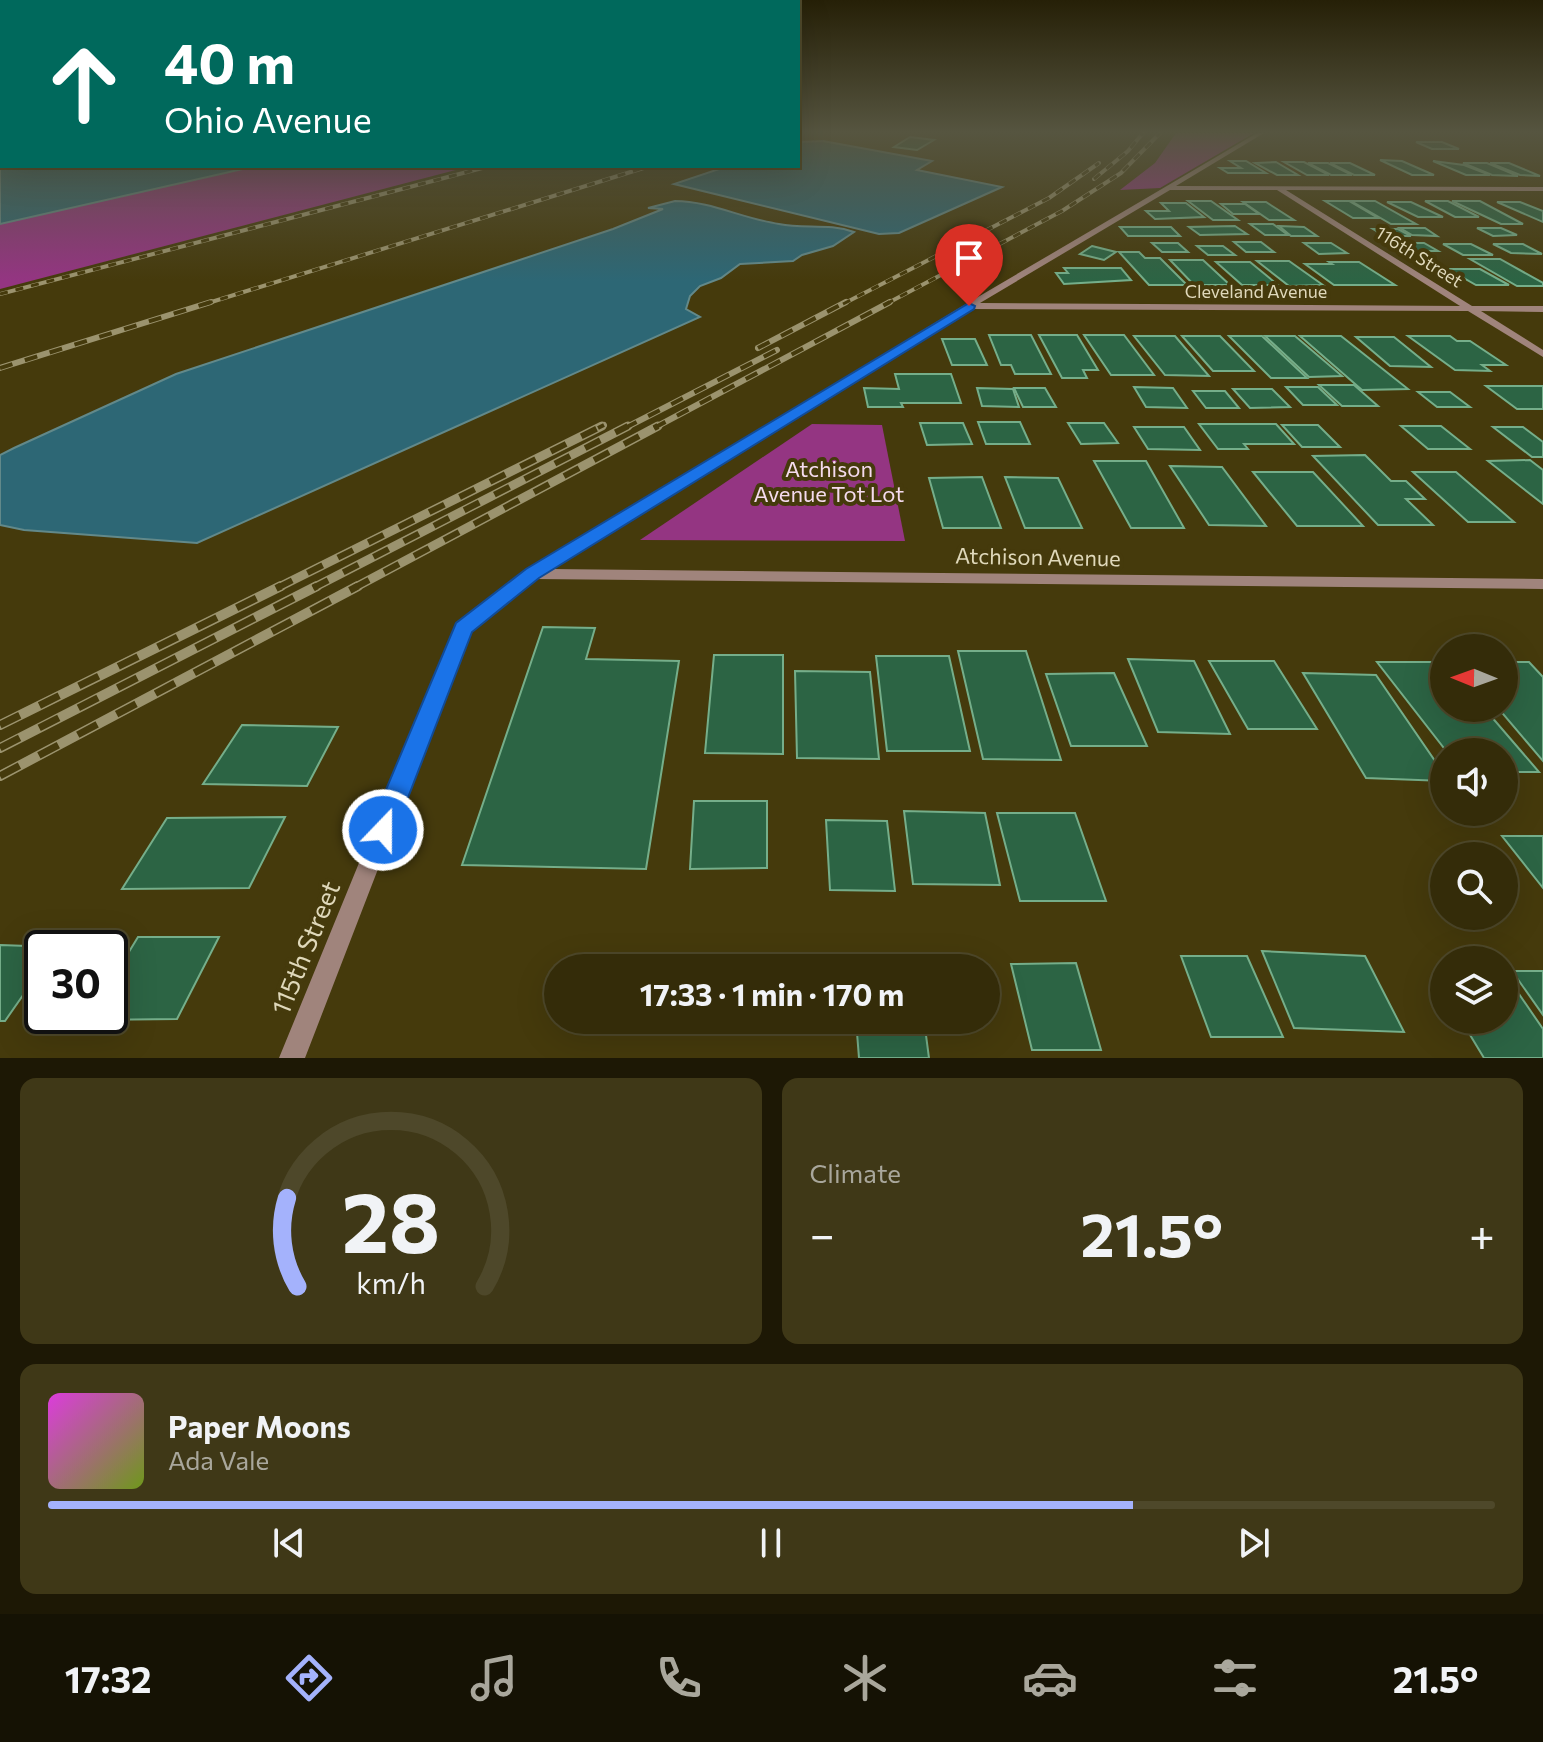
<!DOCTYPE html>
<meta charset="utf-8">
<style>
:root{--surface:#342c09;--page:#3f3817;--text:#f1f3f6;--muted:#a9a79c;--line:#4e482a;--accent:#a4b2fc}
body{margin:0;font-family:Commissioner,sans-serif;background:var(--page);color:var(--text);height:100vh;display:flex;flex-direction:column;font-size:30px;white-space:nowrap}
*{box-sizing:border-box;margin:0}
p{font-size:26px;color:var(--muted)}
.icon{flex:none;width:44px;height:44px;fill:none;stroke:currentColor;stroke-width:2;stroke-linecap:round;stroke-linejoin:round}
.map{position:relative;height:1058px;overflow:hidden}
.side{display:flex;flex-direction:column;gap:20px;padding:20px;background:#1d1805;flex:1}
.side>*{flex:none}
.top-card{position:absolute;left:0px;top:0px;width:800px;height:168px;box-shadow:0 8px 32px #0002,0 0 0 2px var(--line);background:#00695c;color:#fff;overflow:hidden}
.needle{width:52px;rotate:271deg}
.buttons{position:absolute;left:1430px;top:634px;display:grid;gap:16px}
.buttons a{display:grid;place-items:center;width:88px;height:88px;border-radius:50%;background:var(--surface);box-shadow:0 8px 32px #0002,0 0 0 2px var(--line);font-size:40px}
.speed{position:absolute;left:24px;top:930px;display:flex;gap:16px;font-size:40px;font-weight:700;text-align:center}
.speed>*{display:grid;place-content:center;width:104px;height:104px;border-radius:50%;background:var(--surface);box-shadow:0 8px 32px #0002,0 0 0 2px var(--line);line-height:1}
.speed .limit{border:4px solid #111;border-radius:12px;background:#fff;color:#111}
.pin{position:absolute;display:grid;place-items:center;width:68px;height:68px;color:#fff;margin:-82px -34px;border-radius:50% 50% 50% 0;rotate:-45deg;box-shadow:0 0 8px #0007}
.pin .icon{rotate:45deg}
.me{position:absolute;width:88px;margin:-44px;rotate:22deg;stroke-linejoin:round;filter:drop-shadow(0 0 6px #0008)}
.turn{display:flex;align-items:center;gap:28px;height:168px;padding:0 32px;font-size:36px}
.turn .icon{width:104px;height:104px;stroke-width:2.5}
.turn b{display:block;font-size:56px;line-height:68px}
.big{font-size:60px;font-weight:700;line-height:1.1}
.side .card{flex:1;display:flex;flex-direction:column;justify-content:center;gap:12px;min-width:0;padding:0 28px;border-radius:16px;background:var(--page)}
.side .dial{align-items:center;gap:0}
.dial svg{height:208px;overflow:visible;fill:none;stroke:var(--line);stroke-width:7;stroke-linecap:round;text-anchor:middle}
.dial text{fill:var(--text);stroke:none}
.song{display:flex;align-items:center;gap:24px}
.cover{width:96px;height:96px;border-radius:12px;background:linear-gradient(135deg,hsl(300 70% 55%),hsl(80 70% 35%))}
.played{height:8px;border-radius:4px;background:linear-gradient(90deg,var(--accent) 75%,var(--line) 75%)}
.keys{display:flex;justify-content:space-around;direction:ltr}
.heat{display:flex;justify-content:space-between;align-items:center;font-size:44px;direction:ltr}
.side .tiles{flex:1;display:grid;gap:20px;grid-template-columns:1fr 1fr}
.card:last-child{grid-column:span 2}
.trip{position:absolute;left:544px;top:954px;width:456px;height:80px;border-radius:40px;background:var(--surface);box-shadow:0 8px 32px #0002,0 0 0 2px var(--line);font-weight:700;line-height:80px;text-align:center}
.menu{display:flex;height:128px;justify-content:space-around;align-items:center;background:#151204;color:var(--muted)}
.menu .icon{width:56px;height:56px}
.menu .selected{color:var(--accent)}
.menu b{font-size:36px;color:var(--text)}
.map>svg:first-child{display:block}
.green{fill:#943582}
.water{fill:#2d6775;stroke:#62898a;stroke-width:2}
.building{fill:#2c6444;stroke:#75ae8a;stroke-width:2}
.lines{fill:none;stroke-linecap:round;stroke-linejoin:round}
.minor{fill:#a0847c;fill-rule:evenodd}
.rail-far3-casing{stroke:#9b936e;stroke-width:4}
.rail-far2-casing{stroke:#9b936e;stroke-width:6}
.rail-far1-casing{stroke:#9b936e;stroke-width:9}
.rail-casing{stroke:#9b936e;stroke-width:10}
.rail-far3{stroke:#453a0c;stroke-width:3;stroke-dasharray:8;stroke-linecap:butt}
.rail-far2{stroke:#453a0c;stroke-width:4;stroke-dasharray:13;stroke-linecap:butt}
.rail-far1{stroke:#453a0c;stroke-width:6;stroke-dasharray:17;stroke-linecap:butt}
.rail{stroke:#453a0c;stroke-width:7;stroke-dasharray:22;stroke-linecap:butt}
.route{fill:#1a73e8;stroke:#114b97;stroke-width:2}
.labels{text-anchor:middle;stroke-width:8;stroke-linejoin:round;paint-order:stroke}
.far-street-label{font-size:18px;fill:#dfd8ba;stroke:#453a0c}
.park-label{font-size:22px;fill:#f5dbee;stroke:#453a0c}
.street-label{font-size:22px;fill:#dfd8ba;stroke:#453a0c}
.near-street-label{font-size:26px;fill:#dfd8ba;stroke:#453a0c}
</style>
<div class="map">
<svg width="1543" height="1058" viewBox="0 0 1543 1058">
<rect width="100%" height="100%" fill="#453a0c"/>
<g class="green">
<polygon points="1176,133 1254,133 1160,188 1120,190 1155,163"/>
<polygon points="256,166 471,166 0,289 0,224"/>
<polygon points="812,424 882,425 905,541 640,540"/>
</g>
<g class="water">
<polygon points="0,133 2,166 256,166 0,224"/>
<polygon points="823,141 932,161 917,170 1002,187 899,233 879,234 674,184 728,166 798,166 798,142"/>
<path d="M675,201c35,0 69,18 104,23 26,5 50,-1 75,8l-21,14 -31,9 -9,6 -53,3 -19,14 -21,8 -10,10 -4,13 14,8 -503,226 -173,-13 -24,-5v-70l14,-7 162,-74 437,-145 50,-20 -15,-1z"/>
</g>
<g class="building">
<polygon points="910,137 934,140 917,150 894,147"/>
<polygon points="1416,142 1442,142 1459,149 1432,149"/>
<polygon points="1380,160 1402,161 1434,175 1412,175"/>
<polygon points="1230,161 1246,161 1266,173 1228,173 1220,168 1241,168"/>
<polygon points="1433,161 1464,165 1490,175 1466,175"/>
<polygon points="1276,162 1298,175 1277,175 1255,163"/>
<polygon points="1284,162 1304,162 1329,175 1307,175"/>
<polygon points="1308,163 1328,163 1352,175 1331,175"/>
<polygon points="1330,163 1350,163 1375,175 1354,175"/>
<polygon points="1463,163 1487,163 1518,176 1492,175"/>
<polygon points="1490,163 1509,163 1540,176 1520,175"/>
<polygon points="1188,201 1211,201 1238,220 1213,220"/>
<polygon points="1325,201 1349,201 1378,218 1353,218"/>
<polygon points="1351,201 1375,201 1416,224 1391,224"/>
<polygon points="1425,201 1448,201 1479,217 1455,217"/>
<polygon points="1452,201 1480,201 1523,224 1501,224"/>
<polygon points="1243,202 1266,202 1294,220 1269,220"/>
<polygon points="1387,202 1411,202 1443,217 1418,217"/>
<polygon points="1497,202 1520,202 1543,211 1543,222"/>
<polygon points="1161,203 1186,203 1204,217 1155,219 1146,211 1169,211"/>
<polygon points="1221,204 1245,204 1259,214 1233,214"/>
<polygon points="1250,224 1273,224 1288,235 1265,235"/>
<polygon points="1235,226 1247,234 1200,235 1189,227"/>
<polygon points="1279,226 1304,227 1317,236 1291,236"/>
<polygon points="1120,227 1171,227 1180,236 1128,236"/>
<polygon points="1400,228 1425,228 1437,236 1412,235"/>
<polygon points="1477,228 1501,228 1517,235 1493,236"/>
<polygon points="1373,229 1398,229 1411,236 1385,236"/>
<polygon points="1234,242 1261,242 1274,252 1246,252"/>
<polygon points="1152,243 1178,243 1188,252 1162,252"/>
<polygon points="1304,243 1331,243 1347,253 1319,254"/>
<polygon points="1398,243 1424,243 1438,251 1412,251"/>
<polygon points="1443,244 1471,244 1493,255 1463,255"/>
<polygon points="1493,244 1523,244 1542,254 1511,253"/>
<polygon points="1092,246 1116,252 1104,260 1080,254"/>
<polygon points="1197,246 1223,246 1235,255 1208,255"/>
<polygon points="1119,252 1139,252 1145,258 1160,258 1187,285 1149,285"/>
<polygon points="1470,259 1500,259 1543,283 1543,286 1517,286"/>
<polygon points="1170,260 1203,260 1230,285 1194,285"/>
<polygon points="1257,261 1289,261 1323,285 1289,286"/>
<polygon points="1216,262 1250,262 1278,285 1242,285"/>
<polygon points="1329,262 1359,262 1395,285 1334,285 1305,264 1332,264"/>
<polygon points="1064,268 1121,268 1131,280 1064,284 1056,273 1068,273"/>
<polygon points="1448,269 1480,269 1509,285 1476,285"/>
<polygon points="989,335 1031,335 1051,374 1015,374 1011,365 1001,365"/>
<polygon points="1039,335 1077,335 1098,370 1083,370 1087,378 1062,378"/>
<polygon points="1084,335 1124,335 1154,375 1111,375"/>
<polygon points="1134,336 1175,336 1209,376 1165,375"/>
<polygon points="1182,336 1220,336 1254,371 1213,371"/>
<polygon points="1229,336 1262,336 1307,378 1271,378"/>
<polygon points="1265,336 1295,336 1342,376 1309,377"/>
<polygon points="1300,336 1341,336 1408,389 1362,390"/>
<polygon points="1408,336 1450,336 1457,341 1470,341 1506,365 1482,365 1490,371 1455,370"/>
<polygon points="1356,337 1394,337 1431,367 1390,366"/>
<polygon points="942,339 975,339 987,365 952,365"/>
<polygon points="895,374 951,374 961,403 901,403 903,407 868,407 864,388 899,389"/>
<polygon points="1319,385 1354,385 1378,406 1342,406"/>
<polygon points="1486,386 1543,386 1543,409 1517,409"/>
<polygon points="1134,387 1173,388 1187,408 1146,407"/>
<polygon points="1286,387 1318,387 1337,405 1303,405"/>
<polygon points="977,388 1013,389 1019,407 982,406"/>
<polygon points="1014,388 1045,388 1056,407 1023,407"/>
<polygon points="1233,389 1272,389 1290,407 1250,408"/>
<polygon points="1193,391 1225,391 1239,408 1206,408"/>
<polygon points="1418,392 1450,392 1470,407 1437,407"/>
<polygon points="978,422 1020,422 1030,444 986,444"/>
<polygon points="920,423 963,423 972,444 927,445"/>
<polygon points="1068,423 1104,423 1118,443 1081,444"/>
<polygon points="1199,424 1276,424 1294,444 1244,444 1248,449 1218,449"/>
<polygon points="1282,425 1318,425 1340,447 1302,447"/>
<polygon points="1401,426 1441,426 1470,449 1428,449"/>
<polygon points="1134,427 1184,427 1200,450 1148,449"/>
<polygon points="1493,427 1523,427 1543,442 1543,457 1532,457"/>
<polygon points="1365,455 1391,481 1406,481 1425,499 1406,499 1433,525 1378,525 1313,456"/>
<polygon points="1530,460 1543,470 1543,504 1488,461"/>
<polygon points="1094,461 1146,461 1184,528 1131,528"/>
<polygon points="1170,466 1222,467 1266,526 1209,525"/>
<polygon points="1253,472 1313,472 1363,526 1297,526"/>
<polygon points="1413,472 1456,472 1514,522 1468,522"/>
<polygon points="982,477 1001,528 943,528 929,478"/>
<polygon points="1005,477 1058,478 1082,528 1025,528"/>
<polygon points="543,627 595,628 586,659 679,661 646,869 462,865"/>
<polygon points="958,651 1026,651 1061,760 983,759"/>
<polygon points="714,655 783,655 783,754 705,753"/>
<polygon points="876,656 949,656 970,751 887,751"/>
<polygon points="1128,659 1194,661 1230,734 1158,732"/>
<polygon points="1209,661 1274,661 1317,729 1248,729"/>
<polygon points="1377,662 1444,662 1444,708 1484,708 1539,772 1504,772 1504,752 1447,752"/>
<polygon points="1504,662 1529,662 1543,677 1543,761 1498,708 1504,708"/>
<polygon points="795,671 870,672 879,759 797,758"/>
<polygon points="1114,673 1147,746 1071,746 1046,674"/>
<polygon points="1303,673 1376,675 1444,774 1444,781 1366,778"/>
<polygon points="242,725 338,727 307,786 203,784"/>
<polygon points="694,801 767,801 767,868 690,869"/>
<polygon points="904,811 985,813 1000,885 913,884"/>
<polygon points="997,813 1075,813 1106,901 1020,901"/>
<polygon points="285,817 249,888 122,889 167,818"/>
<polygon points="826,820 887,821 895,891 830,890"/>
<polygon points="1502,836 1543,836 1543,888"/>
<polygon points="138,937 219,937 177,1019 88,1020 90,1016 110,1016 110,983"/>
<polygon points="0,945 56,947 42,948 42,968 5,1021 0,1021"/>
<polygon points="1262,951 1365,956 1404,1032 1294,1028"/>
<polygon points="1181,956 1247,956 1283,1037 1211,1037"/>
<polygon points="1076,963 1101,1050 1032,1050 1011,964"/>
<rect x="852" y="965" width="65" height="3"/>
<polygon points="1512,971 1543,971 1543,1015"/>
<polygon points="1504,972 1543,1029 1543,1058 1484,1058 1461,1020 1504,1020"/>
<polygon points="856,1020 924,1020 929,1058 859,1058"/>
</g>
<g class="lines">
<path class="minor" d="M1257,133h7l-88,53 367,1v4l-257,-1 186,116h71v6l-62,-1 62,39v7l-75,-46 -497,-2 -420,260 992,10v10l-1008,-10 -65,52 -165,427h-26l178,-434 70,-53 439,-267zM1170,190h107l183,116 -480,-3z"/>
<defs>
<g id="rail-far3">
<polyline points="1094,179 1128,151 1143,133"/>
<polyline points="0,294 490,166"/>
<polyline points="205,304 650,166"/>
<polyline points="843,304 1049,198 1099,163"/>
<polyline points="886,304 1062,211 1121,173 1160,133"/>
</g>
<g id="rail-far2">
<polyline points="758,348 846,302"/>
<polyline points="0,368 211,302"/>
<polyline points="598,428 604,425"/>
<polyline points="625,428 777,350"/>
<polyline points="654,428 890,302"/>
</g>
<g id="rail-far1">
<polyline points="277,588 602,426"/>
<polyline points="313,588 628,426"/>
<polyline points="354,588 658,426"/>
</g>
<g id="rail">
<polyline points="0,725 281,586"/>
<polyline points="0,748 317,586"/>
<polyline points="0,776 358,586"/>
</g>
</defs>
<use href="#rail-far3" class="rail-far3-casing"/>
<use href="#rail-far2" class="rail-far2-casing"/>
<use href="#rail-far1" class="rail-far1-casing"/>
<use href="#rail" class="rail-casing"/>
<use href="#rail-far3" class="rail-far3"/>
<use href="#rail-far2" class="rail-far2"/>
<use href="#rail-far1" class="rail-far1"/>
<use href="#rail" class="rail"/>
</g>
<linearGradient id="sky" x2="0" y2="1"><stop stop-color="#262007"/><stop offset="0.47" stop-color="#565540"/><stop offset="1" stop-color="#565540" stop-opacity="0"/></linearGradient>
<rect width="1543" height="281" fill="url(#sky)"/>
<polygon class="route" points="969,303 975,306 974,309 539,578 472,632 392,839 383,842 373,839 369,830 456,623 526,569"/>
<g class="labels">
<g class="far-street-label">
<text transform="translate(1419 257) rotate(32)" y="6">116th Street</text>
<text x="1256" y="298">Cleveland Avenue</text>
</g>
<g class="park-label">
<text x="829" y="477">Atchison<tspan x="829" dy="25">Avenue Tot Lot</tspan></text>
</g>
<g class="street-label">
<text transform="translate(1038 557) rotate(1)" y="8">Atchison Avenue</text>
</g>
<g class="near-street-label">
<text transform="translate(306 948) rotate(-68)" y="9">115th Street</text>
</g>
</g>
</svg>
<div class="buttons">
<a><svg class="needle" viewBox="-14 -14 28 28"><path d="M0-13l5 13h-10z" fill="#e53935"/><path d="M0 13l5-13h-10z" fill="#a9a79c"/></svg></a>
<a><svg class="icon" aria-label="sound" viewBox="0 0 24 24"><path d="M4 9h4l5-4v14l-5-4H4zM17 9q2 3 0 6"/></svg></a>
<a><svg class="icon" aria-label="search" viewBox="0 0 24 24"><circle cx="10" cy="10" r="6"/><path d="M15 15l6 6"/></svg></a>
<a><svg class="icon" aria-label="layers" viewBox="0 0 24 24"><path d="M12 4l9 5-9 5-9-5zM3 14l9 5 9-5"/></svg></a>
</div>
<div class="speed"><div class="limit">30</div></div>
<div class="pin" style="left:969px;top:306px;background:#d93025"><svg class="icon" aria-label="arrive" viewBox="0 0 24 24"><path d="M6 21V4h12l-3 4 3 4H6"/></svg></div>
<svg class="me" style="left:383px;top:830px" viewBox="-20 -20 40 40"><circle r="17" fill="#1a73e8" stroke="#fff" stroke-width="3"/><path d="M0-11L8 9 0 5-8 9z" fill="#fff"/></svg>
<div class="trip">17:33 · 1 min · 170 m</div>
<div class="top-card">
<div class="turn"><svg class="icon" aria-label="ahead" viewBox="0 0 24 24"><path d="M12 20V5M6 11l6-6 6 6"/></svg><div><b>40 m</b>Ohio Avenue</div></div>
</div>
</div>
<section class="side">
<div class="tiles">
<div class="card dial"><svg viewBox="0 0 100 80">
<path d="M14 69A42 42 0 1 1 86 69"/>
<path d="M14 69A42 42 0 0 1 10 35" stroke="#a4b2fc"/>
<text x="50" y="56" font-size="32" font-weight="700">28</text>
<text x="50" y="72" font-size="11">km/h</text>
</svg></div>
<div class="card"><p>Climate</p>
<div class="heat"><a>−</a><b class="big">21.5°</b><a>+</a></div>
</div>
<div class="card">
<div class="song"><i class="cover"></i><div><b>Paper Moons</b><p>Ada Vale</p></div></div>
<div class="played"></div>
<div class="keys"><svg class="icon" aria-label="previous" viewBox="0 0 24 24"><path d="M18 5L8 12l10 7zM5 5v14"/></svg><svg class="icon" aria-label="pause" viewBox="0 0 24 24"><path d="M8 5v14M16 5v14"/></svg><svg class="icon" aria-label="next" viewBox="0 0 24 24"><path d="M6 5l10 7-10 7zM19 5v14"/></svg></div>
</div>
</div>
</section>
<nav class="menu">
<b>17:32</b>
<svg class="icon selected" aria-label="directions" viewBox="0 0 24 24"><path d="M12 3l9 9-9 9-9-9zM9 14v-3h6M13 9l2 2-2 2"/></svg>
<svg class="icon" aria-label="music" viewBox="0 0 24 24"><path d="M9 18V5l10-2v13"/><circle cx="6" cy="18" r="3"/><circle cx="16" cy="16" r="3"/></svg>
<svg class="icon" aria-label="phone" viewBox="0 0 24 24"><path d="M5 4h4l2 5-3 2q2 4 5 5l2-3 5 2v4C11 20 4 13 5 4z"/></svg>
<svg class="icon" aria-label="climate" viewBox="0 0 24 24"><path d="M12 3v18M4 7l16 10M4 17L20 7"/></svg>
<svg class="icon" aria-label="car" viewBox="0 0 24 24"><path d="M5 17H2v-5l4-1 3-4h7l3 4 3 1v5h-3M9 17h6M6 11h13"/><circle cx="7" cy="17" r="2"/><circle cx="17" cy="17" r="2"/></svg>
<svg class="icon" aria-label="filters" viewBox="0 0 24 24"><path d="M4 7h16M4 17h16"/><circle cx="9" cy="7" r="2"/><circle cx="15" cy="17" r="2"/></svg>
<b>21.5°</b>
</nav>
